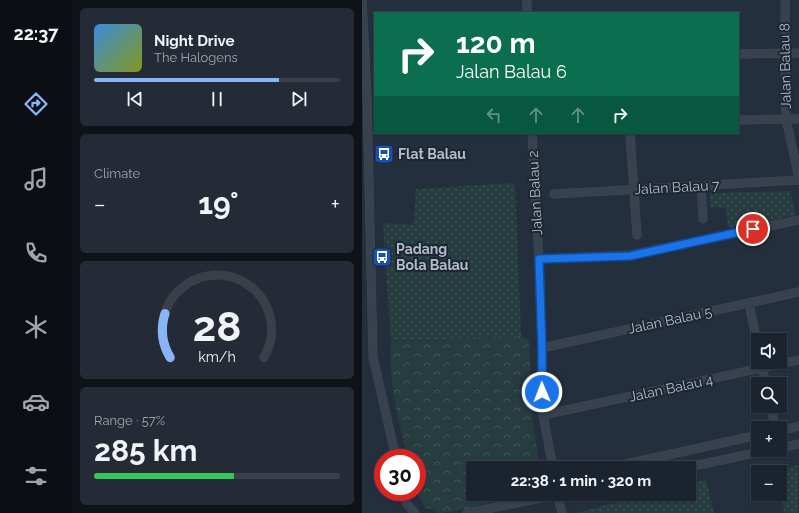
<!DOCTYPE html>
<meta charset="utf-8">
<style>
:root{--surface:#1b232e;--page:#242b36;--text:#f1f3f6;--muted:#a0a4aa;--line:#39404a;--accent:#8ab4f8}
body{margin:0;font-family:Raleway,sans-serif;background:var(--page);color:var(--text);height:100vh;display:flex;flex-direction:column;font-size:15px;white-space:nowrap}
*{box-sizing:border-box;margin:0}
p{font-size:13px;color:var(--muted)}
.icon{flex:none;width:22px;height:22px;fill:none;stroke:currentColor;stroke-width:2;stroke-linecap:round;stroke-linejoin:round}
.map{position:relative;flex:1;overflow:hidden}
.details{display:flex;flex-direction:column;gap:8px;padding:8px;background:#0f1319;width:290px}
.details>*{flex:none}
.hud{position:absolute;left:12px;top:12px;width:365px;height:122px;border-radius:0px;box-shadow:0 1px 3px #0004,0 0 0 1px var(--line);background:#0b6e4f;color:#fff;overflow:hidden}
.controls{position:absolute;left:389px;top:333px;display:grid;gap:8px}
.controls a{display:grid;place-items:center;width:36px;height:36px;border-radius:0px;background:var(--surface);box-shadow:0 1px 3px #0004,0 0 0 1px var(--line);font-size:20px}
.speed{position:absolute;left:12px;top:449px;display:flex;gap:8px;font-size:20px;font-weight:700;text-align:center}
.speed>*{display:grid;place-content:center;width:52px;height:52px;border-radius:50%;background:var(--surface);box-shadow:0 1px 3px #0004,0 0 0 1px var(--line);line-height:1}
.speed .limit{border:6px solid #d22;background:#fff;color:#111}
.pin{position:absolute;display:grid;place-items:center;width:34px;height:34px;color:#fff;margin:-17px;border:2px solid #fff;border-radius:50%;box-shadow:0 1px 4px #0007}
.me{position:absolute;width:44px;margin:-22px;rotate:359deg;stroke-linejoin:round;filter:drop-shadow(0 0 3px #0008)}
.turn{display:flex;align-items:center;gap:14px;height:84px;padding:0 16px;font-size:18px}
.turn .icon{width:52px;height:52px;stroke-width:2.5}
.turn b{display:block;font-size:28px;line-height:34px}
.lanes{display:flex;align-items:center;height:38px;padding:0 16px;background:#0003;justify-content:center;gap:20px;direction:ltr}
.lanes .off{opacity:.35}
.big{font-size:30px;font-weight:700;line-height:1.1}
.details .widget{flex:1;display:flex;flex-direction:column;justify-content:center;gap:6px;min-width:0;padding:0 14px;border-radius:6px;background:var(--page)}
.details .dial{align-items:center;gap:0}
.dial svg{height:104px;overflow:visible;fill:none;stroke:var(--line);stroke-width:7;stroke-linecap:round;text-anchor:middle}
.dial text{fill:var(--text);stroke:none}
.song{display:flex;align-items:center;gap:12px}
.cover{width:48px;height:48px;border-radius:6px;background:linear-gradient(135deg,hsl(210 70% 55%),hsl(70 70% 35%))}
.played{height:4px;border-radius:2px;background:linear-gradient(90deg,var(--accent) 75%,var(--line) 75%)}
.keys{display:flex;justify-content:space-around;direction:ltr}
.heat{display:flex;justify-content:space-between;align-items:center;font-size:22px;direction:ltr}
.charge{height:6px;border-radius:3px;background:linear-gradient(90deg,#34c759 57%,var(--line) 0)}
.trip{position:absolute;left:104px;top:461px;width:230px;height:40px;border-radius:0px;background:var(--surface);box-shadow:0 1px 3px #0004,0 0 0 1px var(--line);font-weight:700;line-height:40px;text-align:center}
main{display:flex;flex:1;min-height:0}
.tabs{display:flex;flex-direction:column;width:72px;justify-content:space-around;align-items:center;background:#0b0e12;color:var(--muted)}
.tabs .icon{width:28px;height:28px}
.tabs .current{color:var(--accent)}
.tabs b{font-size:18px;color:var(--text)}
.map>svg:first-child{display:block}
.grass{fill:url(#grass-dots)}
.forest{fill:url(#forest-crowns)}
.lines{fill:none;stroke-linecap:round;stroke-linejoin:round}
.street-casing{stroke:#414a57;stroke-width:9}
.street{stroke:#38414e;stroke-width:8}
.route-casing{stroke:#114b97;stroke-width:10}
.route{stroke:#1a73e8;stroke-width:7}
.labels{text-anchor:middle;stroke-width:4;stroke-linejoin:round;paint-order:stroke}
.street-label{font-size:14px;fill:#b4bcc9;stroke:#1d2633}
.poi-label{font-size:14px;font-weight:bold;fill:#b4bcc9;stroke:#1d2633;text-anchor:start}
</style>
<main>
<nav class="tabs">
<b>22:37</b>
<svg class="icon current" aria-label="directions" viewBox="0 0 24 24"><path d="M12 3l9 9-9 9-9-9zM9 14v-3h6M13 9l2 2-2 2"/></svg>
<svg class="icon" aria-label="music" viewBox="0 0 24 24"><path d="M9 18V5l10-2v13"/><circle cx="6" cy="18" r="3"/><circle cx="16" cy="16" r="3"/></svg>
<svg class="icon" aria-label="phone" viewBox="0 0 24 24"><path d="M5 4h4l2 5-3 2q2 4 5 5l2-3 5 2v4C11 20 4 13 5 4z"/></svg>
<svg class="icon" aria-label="climate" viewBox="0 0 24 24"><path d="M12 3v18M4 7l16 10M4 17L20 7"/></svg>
<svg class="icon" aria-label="car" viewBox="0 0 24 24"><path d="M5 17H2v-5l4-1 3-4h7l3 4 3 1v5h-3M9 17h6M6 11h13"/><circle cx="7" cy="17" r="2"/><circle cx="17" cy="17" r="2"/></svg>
<svg class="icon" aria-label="filters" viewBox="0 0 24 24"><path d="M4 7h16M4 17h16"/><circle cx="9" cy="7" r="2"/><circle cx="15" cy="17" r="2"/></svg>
</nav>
<section class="details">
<div class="widget">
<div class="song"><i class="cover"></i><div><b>Night Drive</b><p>The Halogens</p></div></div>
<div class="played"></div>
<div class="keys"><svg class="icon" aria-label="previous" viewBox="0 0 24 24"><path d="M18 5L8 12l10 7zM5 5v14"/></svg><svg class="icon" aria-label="pause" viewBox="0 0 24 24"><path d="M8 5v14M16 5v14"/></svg><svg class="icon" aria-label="next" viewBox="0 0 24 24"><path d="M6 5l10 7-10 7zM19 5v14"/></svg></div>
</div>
<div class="widget"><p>Climate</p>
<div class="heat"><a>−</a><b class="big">19°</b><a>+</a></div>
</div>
<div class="widget dial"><svg viewBox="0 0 100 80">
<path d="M14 69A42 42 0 1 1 86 69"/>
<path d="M14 69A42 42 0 0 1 10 35" stroke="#8ab4f8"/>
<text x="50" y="56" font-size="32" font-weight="700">28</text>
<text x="50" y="72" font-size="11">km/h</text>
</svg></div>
<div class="widget"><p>Range · 57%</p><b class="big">285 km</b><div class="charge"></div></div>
</section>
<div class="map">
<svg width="437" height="513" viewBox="0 0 437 513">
<defs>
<pattern id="grass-dots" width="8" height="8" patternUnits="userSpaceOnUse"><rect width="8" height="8" fill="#263c3f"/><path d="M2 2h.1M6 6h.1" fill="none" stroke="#435659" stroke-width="1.8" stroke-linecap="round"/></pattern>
<pattern id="forest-crowns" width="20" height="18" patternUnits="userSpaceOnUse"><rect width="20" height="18" fill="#263c3f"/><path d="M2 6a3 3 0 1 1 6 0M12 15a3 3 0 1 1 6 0" fill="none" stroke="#435659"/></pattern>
</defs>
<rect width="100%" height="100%" fill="#242f3e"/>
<g class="grass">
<polygon points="153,183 159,336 29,341 21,223 52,225 54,189"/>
<polygon points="428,191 434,215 366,228 364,208 348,207 348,193"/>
<polygon points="437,465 437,513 423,513 418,493 418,472 413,472 413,471"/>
<polygon points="344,480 352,513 214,513 288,494 327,494 327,484"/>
</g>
<path class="forest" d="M159,336l8,5 4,83 7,44h-67v26h51l-69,17 -16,2 -14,-6 -8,-15v-34h-9c-10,-38 -20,-78 -17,-117z"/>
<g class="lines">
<defs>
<g id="street">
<polyline points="0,0 5,95 11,357 34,458"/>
<polyline points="165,0 165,13"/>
<polyline points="423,0 424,119 437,178"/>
<polyline points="376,54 437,53"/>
<polyline points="376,120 437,119"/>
<polyline points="170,133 177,259 180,348 179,380 181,415 191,468"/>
<polyline points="268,133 275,235"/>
<polyline points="339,186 341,219"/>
<polyline points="192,194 437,180"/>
<polyline points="177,259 268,255 437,220"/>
<polyline points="387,303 396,347"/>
<polyline points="180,348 437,292"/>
<polyline points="399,362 404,384"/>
<polyline points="409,406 413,428"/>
<polyline points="181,415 437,360"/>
<polyline points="418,431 437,426"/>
<polyline points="418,448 437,444"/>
<polyline points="246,468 396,435"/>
<polyline points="322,468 407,450"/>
<polyline points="42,492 44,503 53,513"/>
<polyline points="195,494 200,513"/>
<polyline points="105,513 199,494"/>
</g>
</defs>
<use href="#street" class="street-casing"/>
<use href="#street" class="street"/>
</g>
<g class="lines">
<defs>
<polyline id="route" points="180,392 180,348 177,259 268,256 391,229"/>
</defs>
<use href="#route" class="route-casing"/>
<use href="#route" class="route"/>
</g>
<defs>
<symbol id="bus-square" viewBox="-11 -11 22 22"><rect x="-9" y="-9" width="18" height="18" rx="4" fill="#1a4fb4" stroke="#1d2633"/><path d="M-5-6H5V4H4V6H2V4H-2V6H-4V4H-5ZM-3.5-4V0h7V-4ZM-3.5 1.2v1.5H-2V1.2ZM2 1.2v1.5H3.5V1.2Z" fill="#fff"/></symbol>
</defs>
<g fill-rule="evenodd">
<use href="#bus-square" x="11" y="143" width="22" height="22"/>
<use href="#bus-square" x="9" y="246" width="22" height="22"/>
</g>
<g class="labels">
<g class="street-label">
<text transform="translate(423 66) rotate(-91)" y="5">Jalan Balau 8</text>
<text transform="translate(315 187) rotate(-3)" y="5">Jalan Balau 7</text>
<text transform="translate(173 193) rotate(-93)" y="5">Jalan Balau 2</text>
<text transform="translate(308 320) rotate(-12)" y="5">Jalan Balau 5</text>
<text transform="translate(309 388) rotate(-12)" y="5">Jalan Balau 4</text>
</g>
<g class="poi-label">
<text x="36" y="159">Flat Balau</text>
<text x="34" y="254">Padang<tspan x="34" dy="16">Bola Balau</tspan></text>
</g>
</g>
</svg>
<div class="controls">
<a><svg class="icon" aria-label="sound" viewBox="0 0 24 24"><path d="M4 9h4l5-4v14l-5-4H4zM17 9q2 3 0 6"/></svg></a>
<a><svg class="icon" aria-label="search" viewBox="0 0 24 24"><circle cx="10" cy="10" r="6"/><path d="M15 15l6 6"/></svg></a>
<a>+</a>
<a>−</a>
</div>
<div class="speed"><div class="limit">30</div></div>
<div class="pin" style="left:391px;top:229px;background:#d93025"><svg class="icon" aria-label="arrive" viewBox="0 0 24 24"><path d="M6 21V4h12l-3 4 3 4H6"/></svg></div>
<svg class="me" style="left:180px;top:392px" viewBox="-20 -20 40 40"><circle r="17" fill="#1a73e8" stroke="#fff" stroke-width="3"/><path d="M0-11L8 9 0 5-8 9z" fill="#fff"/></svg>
<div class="trip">22:38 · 1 min · 320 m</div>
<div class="hud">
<div class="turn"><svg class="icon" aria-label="right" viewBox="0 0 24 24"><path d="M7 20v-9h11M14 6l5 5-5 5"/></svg><div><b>120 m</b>Jalan Balau 6</div></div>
<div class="lanes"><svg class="icon off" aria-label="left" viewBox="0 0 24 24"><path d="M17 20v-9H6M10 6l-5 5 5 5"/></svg><svg class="icon off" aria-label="ahead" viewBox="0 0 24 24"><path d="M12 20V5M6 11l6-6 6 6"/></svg><svg class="icon off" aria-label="ahead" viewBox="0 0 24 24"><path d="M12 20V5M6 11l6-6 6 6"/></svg><svg class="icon" aria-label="right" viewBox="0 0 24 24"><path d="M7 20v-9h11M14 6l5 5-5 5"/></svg></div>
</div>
</div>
</main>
